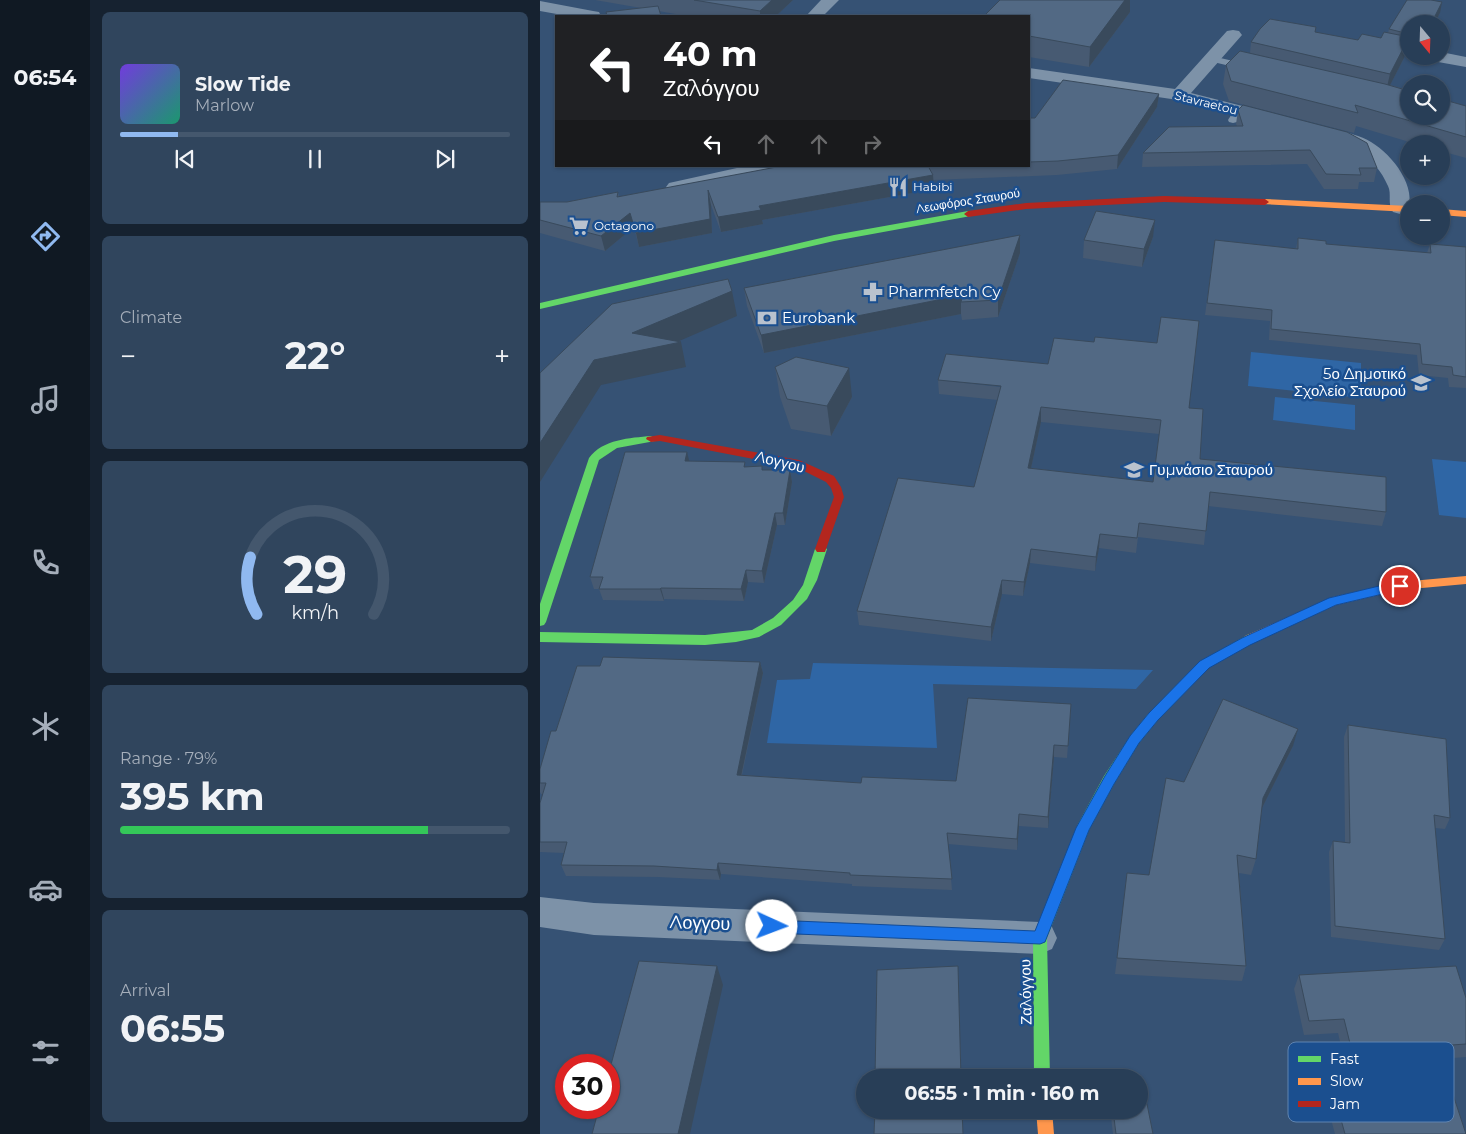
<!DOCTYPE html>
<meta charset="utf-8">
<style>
:root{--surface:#283e57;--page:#30455d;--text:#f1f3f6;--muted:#a5aeba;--line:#44576d;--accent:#90b9f0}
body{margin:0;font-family:Montserrat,sans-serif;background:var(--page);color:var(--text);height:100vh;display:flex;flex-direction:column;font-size:19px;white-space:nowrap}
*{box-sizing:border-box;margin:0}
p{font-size:16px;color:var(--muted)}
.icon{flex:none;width:28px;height:28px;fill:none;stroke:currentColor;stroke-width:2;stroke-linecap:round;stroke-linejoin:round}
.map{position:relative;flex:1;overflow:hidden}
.drawer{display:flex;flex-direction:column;gap:12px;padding:12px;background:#162230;width:450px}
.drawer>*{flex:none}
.top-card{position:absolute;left:15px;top:15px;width:475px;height:152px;border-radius:0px;box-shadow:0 1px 4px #0004,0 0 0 1px var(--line);background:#202124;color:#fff;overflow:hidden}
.needle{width:32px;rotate:161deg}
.fabs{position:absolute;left:860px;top:15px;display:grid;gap:10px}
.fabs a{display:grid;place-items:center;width:50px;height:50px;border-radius:50%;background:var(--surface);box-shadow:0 1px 4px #0004,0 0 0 1px var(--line);font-size:25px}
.speed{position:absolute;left:15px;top:1054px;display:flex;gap:10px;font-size:25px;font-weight:700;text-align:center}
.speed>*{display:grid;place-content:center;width:65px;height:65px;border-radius:50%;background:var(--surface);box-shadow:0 1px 4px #0004,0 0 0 1px var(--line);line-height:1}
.speed .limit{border:8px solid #d22;background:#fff;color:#111}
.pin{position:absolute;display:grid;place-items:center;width:42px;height:42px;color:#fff;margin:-21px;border:2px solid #fff;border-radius:50%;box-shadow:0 1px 5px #0007}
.me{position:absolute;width:55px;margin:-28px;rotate:92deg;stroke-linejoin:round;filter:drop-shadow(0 0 4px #0008)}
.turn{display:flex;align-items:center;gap:18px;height:105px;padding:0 25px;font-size:22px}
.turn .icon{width:65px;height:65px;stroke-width:2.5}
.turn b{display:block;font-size:35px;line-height:42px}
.lanes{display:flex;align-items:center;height:48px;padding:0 25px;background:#0003;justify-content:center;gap:25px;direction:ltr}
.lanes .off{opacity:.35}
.big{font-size:38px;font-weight:700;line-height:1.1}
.drawer .tile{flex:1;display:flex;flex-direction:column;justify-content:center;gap:8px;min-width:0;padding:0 18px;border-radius:8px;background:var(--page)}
.drawer .dial{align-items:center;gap:0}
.dial svg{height:130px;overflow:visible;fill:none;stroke:var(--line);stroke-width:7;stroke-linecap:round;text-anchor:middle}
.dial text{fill:var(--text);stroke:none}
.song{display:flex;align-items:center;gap:15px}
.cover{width:60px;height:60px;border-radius:8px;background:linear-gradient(135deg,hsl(260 70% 55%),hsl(160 70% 35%))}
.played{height:5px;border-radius:2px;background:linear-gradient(90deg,var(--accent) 15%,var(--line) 15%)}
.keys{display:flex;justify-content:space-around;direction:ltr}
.heat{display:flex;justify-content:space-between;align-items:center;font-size:28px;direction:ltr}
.charge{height:8px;border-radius:4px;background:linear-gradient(90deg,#34c759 79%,var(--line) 0)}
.trip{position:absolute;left:316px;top:1069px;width:292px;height:50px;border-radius:25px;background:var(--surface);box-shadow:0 1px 4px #0004,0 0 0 1px var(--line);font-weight:700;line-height:50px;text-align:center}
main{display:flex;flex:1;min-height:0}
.dock{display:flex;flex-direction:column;width:90px;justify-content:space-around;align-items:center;background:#101923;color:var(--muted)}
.dock .icon{width:35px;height:35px}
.dock .active{color:var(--accent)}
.dock b{font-size:22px;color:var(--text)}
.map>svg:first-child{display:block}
.green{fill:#2f66a5}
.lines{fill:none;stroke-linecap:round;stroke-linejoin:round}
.lane{fill:#7d92a8;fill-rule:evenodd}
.street{fill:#7d92a8;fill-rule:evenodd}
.fast{fill:#63d668;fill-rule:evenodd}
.slow{fill:#ff974d;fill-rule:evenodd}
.jam{fill:#b3261e;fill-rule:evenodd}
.wall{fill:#475a72;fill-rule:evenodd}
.shaded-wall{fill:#394a5c}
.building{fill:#526984;stroke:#394a5c;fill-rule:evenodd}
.route{fill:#1a73e8;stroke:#114b97}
.labels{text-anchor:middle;stroke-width:5;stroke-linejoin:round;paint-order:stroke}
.far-street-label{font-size:12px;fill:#fff;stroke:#1b4f8f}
.far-poi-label{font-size:12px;fill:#fff;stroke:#1b4f8f;text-anchor:start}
.poi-label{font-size:15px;fill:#fff;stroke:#1b4f8f;text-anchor:start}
.street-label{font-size:15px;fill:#fff;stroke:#1b4f8f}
.near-street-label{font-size:18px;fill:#fff;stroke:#1b4f8f}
.key{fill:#1b4f8f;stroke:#5f84b1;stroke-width:1}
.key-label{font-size:14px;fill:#fff}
</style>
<main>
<nav class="dock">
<b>06:54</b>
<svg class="icon active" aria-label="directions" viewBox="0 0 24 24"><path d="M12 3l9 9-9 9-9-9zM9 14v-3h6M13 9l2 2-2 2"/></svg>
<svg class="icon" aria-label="music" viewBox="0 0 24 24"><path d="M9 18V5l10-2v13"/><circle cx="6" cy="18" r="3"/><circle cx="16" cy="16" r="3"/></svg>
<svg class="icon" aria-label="phone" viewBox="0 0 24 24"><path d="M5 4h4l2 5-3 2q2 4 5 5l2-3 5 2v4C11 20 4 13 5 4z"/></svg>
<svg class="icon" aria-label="climate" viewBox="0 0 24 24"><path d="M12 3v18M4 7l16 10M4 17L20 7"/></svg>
<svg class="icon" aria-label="car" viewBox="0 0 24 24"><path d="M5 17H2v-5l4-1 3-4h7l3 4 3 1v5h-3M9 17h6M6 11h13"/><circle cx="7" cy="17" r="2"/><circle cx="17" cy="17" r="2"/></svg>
<svg class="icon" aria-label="filters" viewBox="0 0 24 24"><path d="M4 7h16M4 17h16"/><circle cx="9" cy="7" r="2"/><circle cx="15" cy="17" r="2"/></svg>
</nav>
<section class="drawer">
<div class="tile">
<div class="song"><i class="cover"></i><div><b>Slow Tide</b><p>Marlow</p></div></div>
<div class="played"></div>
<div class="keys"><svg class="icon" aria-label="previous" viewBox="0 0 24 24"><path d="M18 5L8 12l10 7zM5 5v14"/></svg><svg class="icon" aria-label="pause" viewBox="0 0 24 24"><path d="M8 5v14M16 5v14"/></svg><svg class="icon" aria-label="next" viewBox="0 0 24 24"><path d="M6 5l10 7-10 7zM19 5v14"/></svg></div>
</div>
<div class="tile"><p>Climate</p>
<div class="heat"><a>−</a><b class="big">22°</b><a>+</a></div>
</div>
<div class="tile dial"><svg viewBox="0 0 100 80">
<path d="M14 69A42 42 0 1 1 86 69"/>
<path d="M14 69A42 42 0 0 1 10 34" stroke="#90b9f0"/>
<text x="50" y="56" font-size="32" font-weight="700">29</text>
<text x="50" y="72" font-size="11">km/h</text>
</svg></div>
<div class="tile"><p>Range · 79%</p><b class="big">395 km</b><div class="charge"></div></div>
<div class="tile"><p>Arrival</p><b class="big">06:55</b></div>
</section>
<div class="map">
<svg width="926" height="1134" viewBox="0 0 926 1134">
<rect width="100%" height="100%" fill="#365274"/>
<g class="green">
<polygon points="711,352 821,363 821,398 708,386"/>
<polygon points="735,397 815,405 815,430 733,420"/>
<polygon points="892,459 926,462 926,518 899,515"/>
<polygon points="273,663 613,670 596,689 393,684 397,748 227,743 237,680 270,679"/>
</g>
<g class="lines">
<g class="lane">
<polygon points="672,56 710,65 712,67 707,70 669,61 669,57"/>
<polygon points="699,108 704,111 697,122 693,123 689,122 688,120 695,109"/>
</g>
<g class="street">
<polygon points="281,0 299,0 283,16 266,16"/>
<polygon points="0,1 53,11 59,12 61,16 28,16 0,11"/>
<polygon points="693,30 699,31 702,35 651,93 742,116 744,120 742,124 735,126 638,100 489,78 489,68 635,89 687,31"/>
<polygon points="901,52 926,57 926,67 887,60 884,56 901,56"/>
<path d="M794,129c12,3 27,7 37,13 22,13 47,46 36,70l-7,2 -7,-2c-6,-8 -1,-18 -5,-26 -13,-30 -33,-37 -61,-47l-3,-4 3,-4z"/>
<polygon points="206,166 245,166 242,170 235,172 136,193 129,191 126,187 129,183"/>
<polygon points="0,897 54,903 500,922 512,927 517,938 512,949 500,954 54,935 0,927"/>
</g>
<g class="fast">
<polygon points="428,211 431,212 431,216 294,241 0,309 0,303 294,235"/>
<path d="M111,436l5,3 -1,2 -38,7 -18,12 -53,162 -2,3 -4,1v-22l49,-146c14,-19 41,-20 62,-22z"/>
<polygon points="281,545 287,549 277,580 267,599 241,625 219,637 196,642 165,645 0,642 0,632 165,635 212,630 233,618 253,600 263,585 275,549"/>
<polygon points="709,634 713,636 715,639 713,642 669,667 617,721 599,743 574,784 549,830 507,938 510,1078 494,1078 493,938 538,824 564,776 591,735 609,713 661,661"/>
</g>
<g class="slow">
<polygon points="725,199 869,206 869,212 722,204 722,200"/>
<polygon points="901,209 926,211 926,217 901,215"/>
<polygon points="926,576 926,584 860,590 796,605 713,642 705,642 703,639 705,636 793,597 860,582"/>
<polygon points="496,1110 512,1110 514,1134 498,1134"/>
</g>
<g class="jam">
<polygon points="624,196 725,199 729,202 725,205 624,202 486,209 428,217 424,214 428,211 486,203"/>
<polygon points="120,435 259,460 294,476 301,487 304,497 285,552 277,552 275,549 294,497 291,488 286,482 256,467 120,441 111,442 106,439 107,437"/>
</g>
</g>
<g class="wall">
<polygon points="55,0 253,0 236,16 147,16"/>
<polygon points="460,0 590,0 590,12 549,67 489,57 489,16"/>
<polygon points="900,13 894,24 869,24 869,45 867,45 864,58 850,85 926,106 926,158 901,151 901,144 876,144 816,126 814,133 689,101 683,84 686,65 710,53 711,42 775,32 818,40 841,38 848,33 849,29"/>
<polygon points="619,94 617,107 577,169 517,175 393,180 394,189 222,220 223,224 181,232 171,205 172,233 99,247 94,227 65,251 0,233 0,202 27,202 78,192 79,197 242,166 489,166 489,118 495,118"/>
<polygon points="698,110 837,168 834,182 819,182 818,189 784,189 767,164 602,167 603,153 697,126 696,124"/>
<polygon points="613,237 602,267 543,258 544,240"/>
<polygon points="758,238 786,244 887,253 890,244 926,247 926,388 909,387 908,378 879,375 877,355 729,340 730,321 665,315 675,240 756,249"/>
<polygon points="480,253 458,317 422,320 421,314 224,353 207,306 204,288"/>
<polygon points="235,367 312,397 291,436 251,429 240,397"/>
<path d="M398,380l251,28 11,51 186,53 -4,14 -174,-20 -4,39 -66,-8 -2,16 -37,-5 -4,23 -65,-8 -7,33 -21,-2 -11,47 -132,-16 -2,-14 117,-124 24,-87 -59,-6zM501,422l118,12 -6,48 -122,-14z"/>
<polygon points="149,461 206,467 223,470 250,470 252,482 245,525 237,525 224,583 208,582 204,601 124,599 124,601 63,600 59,589 54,589 50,577"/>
<polygon points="220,662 223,673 202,775 321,783 416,781 531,704 527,758 514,757 508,828 479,826 477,850 408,844 412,890 312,886 312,884 181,874 180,880 118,877 26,876 21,865 24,853 0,852 0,803 3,794 1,794 0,792 0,769 16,731 60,666"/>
<polygon points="808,725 910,818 905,829 895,828 905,939 899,950 791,937 789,852 793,841 805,842 804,737"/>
<polygon points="753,746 722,808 716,859 711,875 699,873 706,966 702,981 575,974 587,873 609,875 644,782"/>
<polygon points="759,975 926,998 926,1057 901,1059 926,1134 795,1134 787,1104 793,1091 811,1089 798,1033 764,1035 754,989"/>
<polygon points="572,1110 600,1110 613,1134 573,1134 571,1117"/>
</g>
<g class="shaded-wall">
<polygon points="232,0 253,0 236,16 220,16 220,11"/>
<polygon points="582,0 590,0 590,12 549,67 550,47"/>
<polygon points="902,2 900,13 894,24 891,24"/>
<polygon points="869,37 864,58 845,95 850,74"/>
<polygon points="619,94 617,107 577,169 578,155"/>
<polygon points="393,175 394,189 222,220 223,224 181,232 178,217 219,206"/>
<polygon points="168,190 171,205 172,233 99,247 96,233"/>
<polygon points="90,213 94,227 65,251 61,236"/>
<polygon points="615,220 613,237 602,267 604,249"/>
<polygon points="480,235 480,253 458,317 458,300"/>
<polygon points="192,291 197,316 130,345 141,342 146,367 61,385 0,482 0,443 54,360 92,333"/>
<polygon points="423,295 421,302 421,314 224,353 221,335"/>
<polygon points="309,368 312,397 291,436 287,406"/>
<polygon points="501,407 501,422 488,482 488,468"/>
<polygon points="147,452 150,464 145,461"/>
<polygon points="250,470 252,482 245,525 243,513"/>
<polygon points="235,513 237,525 224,583 222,571"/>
<polygon points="560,534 559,548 555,571 556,557"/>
<polygon points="491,549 490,563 483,596 484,582"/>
<polygon points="206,570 208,582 204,601 201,589"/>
<polygon points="462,580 462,594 451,641 451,627"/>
<polygon points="121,588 124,599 124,601 120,589"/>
<polygon points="220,662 223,673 199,786 197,775"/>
<polygon points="758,729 753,746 719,814 723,798"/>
<polygon points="514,745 514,757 508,828 508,817"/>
<polygon points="479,814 479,826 477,850 477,839"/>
<polygon points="178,863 181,874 180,880 177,870"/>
<polygon points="177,966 183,985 150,1134 138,1134"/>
</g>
<g class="building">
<polygon points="154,0 232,0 220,11"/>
<polygon points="460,0 585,0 550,47 489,36 489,16 444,16"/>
<polygon points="867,0 891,0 902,2 891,24 879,22 878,24 869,24 869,34 849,29"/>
<polygon points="118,6 121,16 67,16 66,12"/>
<polygon points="730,19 776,27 775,32 818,40 822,34 841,38 844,32 869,37 850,74 711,42 720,29"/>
<polygon points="700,51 845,84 869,91 869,116 901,116 901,99 926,106 926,137 815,105 818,113 691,81 686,65"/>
<polygon points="523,80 619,94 578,155 518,161 489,162 489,118 495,118"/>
<polygon points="703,105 807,132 827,143 837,168 819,168 821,175 786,174 770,150 603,153 629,127 703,126 698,110"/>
<polygon points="242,166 394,166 388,166 393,175 219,206 221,210 178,217 168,190 170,219 96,233 90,213 61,236 0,220 0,202 27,202 78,192 77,197"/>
<polygon points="556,211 615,220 604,249 544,240"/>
<polygon points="480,235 458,300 421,302 423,295 221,335 204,288"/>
<polygon points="758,238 786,241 786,244 891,253 890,244 926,247 926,377 913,375 912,367 882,364 880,344 731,329 732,310 667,303 675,240 758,249"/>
<polygon points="188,279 192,291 92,333 141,342 54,360 0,443 0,373 72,304"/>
<path d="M621,317l38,4 -10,87 14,1 -3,50 186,18v35l-176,-20 -4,39 -67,-8 -2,15 -37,-4 -4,23 -65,-8 -7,33 -22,-2 -11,47 -134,-16 41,-133 76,9 27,-101 -63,-6 8,-26 102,10 6,-26 40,4 1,-5 62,6zM501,407l120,13 -8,62 -125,-14z"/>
<polygon points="256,357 309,368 287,406 247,399 235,367"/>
<polygon points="85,452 147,452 145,461 205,462 204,467 222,466 222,470 250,470 243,513 235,513 222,571 206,570 201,589 121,588 120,589 59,589 63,577 50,577"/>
<polygon points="63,657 220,662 197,775 321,783 322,777 416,781 428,698 531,704 528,746 514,745 508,817 479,814 477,839 407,833 412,879 310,875 310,873 178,863 177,870 114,866 21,865 27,842 0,842 0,803 6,783 0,783 0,769 11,731 16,731 37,666 60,666"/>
<polygon points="683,699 758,729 723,798 716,859 697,855 706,966 577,958 587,873 609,875 626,778 644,782"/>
<polygon points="808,725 906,739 910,818 894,815 905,939 795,926 793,841 810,843"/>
<polygon points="99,961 177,966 138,1134 52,1134 59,1108 69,1108 69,1072"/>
<polygon points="418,966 421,1078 335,1078 337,970"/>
<polygon points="916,966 926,998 926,1044 897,1046 926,1134 805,1134 793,1091 821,1088 804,1019 769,1021 759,975"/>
<polygon points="600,1104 607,1104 613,1134 576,1134 573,1110 600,1110"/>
<polygon points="335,1110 422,1110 423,1134 334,1134"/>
</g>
<polygon class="route" points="860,581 864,582 865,586 864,589 796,605 710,645 669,668 618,720 599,743 574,784 549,830 505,942 500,944 232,933 227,931 225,926 227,922 232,920 495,931 536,828 565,776 590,736 609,713 660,661 702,638 789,598"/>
<defs>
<symbol id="restaurant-bare" viewBox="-9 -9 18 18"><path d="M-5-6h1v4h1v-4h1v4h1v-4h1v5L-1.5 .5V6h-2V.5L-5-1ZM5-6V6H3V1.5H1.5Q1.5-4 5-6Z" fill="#b9c2ce" stroke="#1b4f8f" stroke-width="2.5" paint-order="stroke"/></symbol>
<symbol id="supermarket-bare" viewBox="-9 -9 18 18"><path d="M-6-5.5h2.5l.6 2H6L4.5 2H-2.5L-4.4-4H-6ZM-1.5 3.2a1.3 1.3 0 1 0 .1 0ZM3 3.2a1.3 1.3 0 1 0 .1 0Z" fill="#b9c2ce" stroke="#1b4f8f" stroke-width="2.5" paint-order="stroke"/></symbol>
<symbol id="pharmacy-bare" viewBox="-9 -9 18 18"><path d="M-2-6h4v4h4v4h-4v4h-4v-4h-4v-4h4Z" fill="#b9c2ce" stroke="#1b4f8f" stroke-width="2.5" paint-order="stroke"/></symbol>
<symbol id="bank-bare" viewBox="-9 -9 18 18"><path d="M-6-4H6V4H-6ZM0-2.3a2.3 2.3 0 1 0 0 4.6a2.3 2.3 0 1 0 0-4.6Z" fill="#b9c2ce" stroke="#1b4f8f" stroke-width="2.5" paint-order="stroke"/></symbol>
<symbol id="school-bare" viewBox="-9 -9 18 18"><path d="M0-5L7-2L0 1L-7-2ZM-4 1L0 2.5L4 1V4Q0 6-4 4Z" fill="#b9c2ce" stroke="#1b4f8f" stroke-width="2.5" paint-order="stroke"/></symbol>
</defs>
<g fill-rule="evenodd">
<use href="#restaurant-bare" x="344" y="173" width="28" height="28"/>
<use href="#supermarket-bare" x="25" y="212" width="28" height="28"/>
<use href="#pharmacy-bare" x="319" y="278" width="28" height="28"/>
<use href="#bank-bare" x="213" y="304" width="28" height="28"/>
<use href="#school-bare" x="867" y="369" width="28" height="28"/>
<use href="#school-bare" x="580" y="456" width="28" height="28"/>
</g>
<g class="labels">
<g class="far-street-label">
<text transform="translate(666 103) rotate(14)" y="4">Stavraetou</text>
<text transform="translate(428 201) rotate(-9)" y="4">Λεωφόρος Σταυρού</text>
</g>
<g class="far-poi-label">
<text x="373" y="191">Habibi</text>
<text x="54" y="230">Octagono</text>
</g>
<g class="poi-label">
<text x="348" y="297">Pharmfetch Cy</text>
<text x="242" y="323">Eurobank</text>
<text x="866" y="379" text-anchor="end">5ο Δημοτικό<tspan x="866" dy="17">Σχολείο Σταυρού</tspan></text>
<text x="609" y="475">Γυμνάσιο Σταυρού</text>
</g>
<g class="street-label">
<text transform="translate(240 462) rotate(14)" y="5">Λογγου</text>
<text transform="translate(486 992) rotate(-91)" y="5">Ζαλόγγου</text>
</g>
<g class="near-street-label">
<text transform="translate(160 923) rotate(2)" y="6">Λογγου</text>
</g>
</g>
<rect x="748" y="1042" width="166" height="80" rx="8" class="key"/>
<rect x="758" y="1056" width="23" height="6" fill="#63d668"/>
<rect x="758" y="1078" width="23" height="7" fill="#ff974d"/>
<rect x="758" y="1101" width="23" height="6" fill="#b3261e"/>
<g class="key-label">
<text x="790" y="1064">Fast</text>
<text x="790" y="1086">Slow</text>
<text x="790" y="1109">Jam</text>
</g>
</svg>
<div class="fabs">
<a><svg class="needle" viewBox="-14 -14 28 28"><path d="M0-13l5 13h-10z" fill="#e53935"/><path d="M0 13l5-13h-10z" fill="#a5aeba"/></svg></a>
<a><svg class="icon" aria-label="search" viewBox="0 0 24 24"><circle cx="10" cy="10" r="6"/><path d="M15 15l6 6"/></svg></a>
<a>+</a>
<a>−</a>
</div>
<div class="speed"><div class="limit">30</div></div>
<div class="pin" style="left:860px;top:586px;background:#d93025"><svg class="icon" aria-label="arrive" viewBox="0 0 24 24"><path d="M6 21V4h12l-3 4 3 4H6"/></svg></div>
<svg class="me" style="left:232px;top:926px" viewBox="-20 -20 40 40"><circle r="19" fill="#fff"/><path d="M0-13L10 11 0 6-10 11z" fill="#1a73e8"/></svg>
<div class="trip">06:55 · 1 min · 160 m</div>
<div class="top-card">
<div class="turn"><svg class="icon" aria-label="left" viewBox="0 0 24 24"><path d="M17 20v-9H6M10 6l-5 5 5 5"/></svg><div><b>40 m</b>Ζαλόγγου</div></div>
<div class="lanes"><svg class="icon" aria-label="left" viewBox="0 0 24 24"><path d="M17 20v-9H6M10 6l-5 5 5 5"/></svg><svg class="icon off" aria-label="ahead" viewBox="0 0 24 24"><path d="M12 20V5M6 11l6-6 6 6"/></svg><svg class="icon off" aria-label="ahead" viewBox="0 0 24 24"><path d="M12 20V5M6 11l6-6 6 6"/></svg><svg class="icon off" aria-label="right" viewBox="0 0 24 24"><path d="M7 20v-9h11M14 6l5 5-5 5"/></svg></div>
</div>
</div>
</main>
